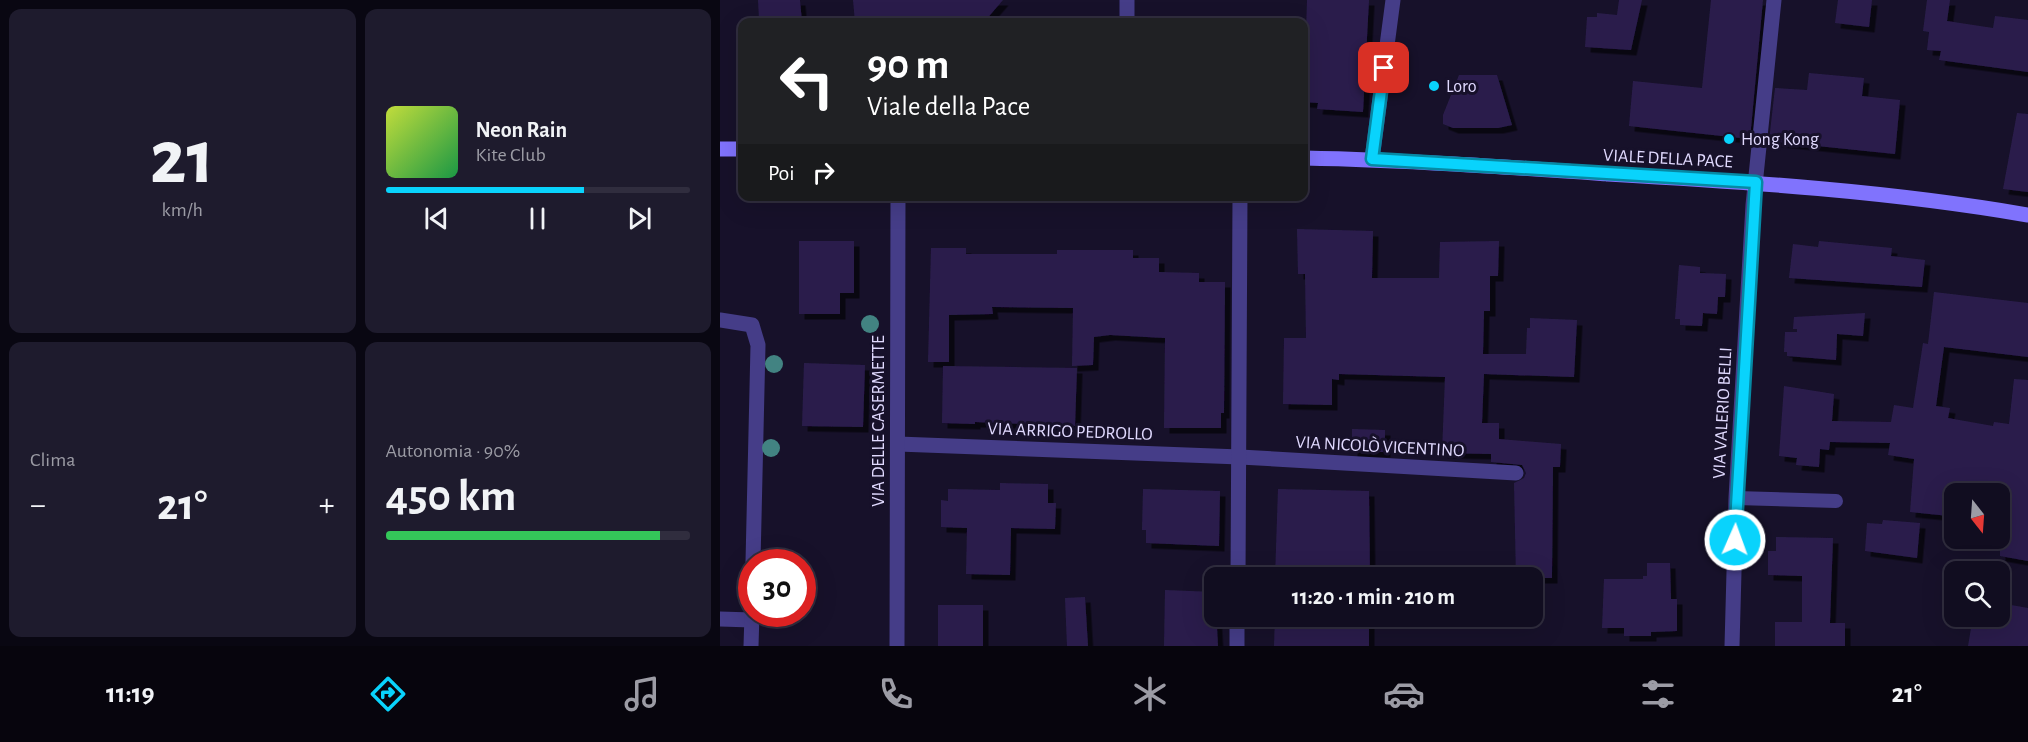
<!DOCTYPE html>
<html lang="it">
<meta charset="utf-8">
<style>
:root{--surface:#110d20;--page:#1e1b2d;--text:#f1f3f6;--muted:#9c9ca5;--line:#302d3e;--accent:#09d3fc}
body{margin:0;font-family:"Alegreya Sans",sans-serif;background:var(--page);color:var(--text);height:100vh;display:flex;flex-direction:column;font-size:22px;white-space:nowrap}
*{box-sizing:border-box;margin:0}
p{font-size:20px;color:var(--muted)}
.icon{flex:none;width:33px;height:33px;fill:none;stroke:currentColor;stroke-width:2;stroke-linecap:round;stroke-linejoin:round}
.map{position:relative;flex:1;overflow:hidden}
.panel{display:flex;flex-direction:column;gap:9px;padding:9px;background:#090712;width:720px}
.panel>*{flex:none}
.guide{position:absolute;left:18px;top:18px;width:570px;height:183px;border-radius:12px;box-shadow:0 6px 24px #0002,0 0 0 2px var(--line);background:#202124;color:#fff;overflow:hidden}
.needle{width:39px;rotate:163deg}
.controls{position:absolute;left:1224px;top:483px;display:grid;gap:12px}
.controls a{display:grid;place-items:center;width:66px;height:66px;border-radius:12px;background:var(--surface);box-shadow:0 6px 24px #0002,0 0 0 2px var(--line);font-size:30px}
.speed{position:absolute;left:18px;top:549px;display:flex;gap:12px;font-size:30px;font-weight:700;text-align:center}
.speed>*{display:grid;place-content:center;width:78px;height:78px;border-radius:50%;background:var(--surface);box-shadow:0 6px 24px #0002,0 0 0 2px var(--line);line-height:1}
.speed .limit{border:9px solid #d22;background:#fff;color:#111}
.pin{position:absolute;display:grid;place-items:center;width:51px;height:51px;color:#fff;margin:-26px;border-radius:12px;box-shadow:0 3px 9px #0006}
.me{position:absolute;width:66px;margin:-33px;rotate:2deg;stroke-linejoin:round;filter:drop-shadow(0 0 4px #0008)}
.turn{display:flex;align-items:center;gap:21px;height:126px;padding:0 30px;font-size:27px}
.turn .icon{width:78px;height:78px;stroke-width:2.5}
.turn b{display:block;font-size:42px;line-height:51px}
.then{display:flex;align-items:center;height:57px;padding:0 30px;background:#0003;gap:12px;font-size:22px}
.big{font-size:45px;font-weight:600;line-height:1.1}
.panel .card{flex:1;display:flex;flex-direction:column;justify-content:center;gap:9px;min-width:0;padding:0 21px;border-radius:12px;background:var(--page)}
.panel .dial{align-items:center;gap:0}
.dial b{font-size:78px;line-height:1}
.song{display:flex;align-items:center;gap:18px}
.cover{width:72px;height:72px;border-radius:9px;background:linear-gradient(135deg,hsl(70 70% 55%),hsl(140 70% 35%))}
.played{height:6px;border-radius:3px;background:linear-gradient(90deg,var(--accent) 65%,var(--line) 65%)}
.keys{display:flex;justify-content:space-around;direction:ltr}
.heat{display:flex;justify-content:space-between;align-items:center;font-size:33px;direction:ltr}
.charge{height:9px;border-radius:4px;background:linear-gradient(90deg,#34c759 90%,var(--line) 0)}
.panel .tiles{flex:1;display:grid;gap:9px;grid-template-columns:repeat(2,1fr)}
.trip{position:absolute;left:484px;top:567px;width:339px;height:60px;border-radius:12px;background:var(--surface);box-shadow:0 6px 24px #0002,0 0 0 2px var(--line);font-weight:600;line-height:60px;text-align:center}
.dock{display:flex;height:96px;justify-content:space-around;align-items:center;background:#07050d;color:var(--muted)}
.dock .icon{width:42px;height:42px}
.dock .current{color:var(--accent)}
.dock b{font-size:27px;color:var(--text)}
main{display:flex;flex:1;min-height:0}
.map>svg:first-child{display:block}
.building{fill:#2a1d4b;filter:url(#shadow)}
.lines{fill:none;stroke-linecap:round;stroke-linejoin:round}
.lane{stroke:#453d88;stroke-width:14}
.street{stroke:#453d88;stroke-width:15}
.secondary{stroke:#8073fd;stroke-width:15}
.tree{fill:#428382}
.route-casing{stroke:#0689a4;stroke-width:15}
.route{stroke:#09d3fc;stroke-width:10}
.poi-dot{fill:#09d3fc;stroke:#17112a;stroke-width:2}
.labels{text-anchor:middle;stroke-width:6;stroke-linejoin:round;paint-order:stroke}
.poi-label{font-size:18px;fill:#e1daff;stroke:#17112a;text-anchor:start}
.street-label{font-size:18px;fill:#e1daff;stroke:#17112a}
</style>
<main>
<section class="panel">
<div class="tiles">
<div class="card dial"><b>21</b><p>km/h</p></div>
<div class="card">
<div class="song"><i class="cover"></i><div><b>Neon Rain</b><p>Kite Club</p></div></div>
<div class="played"></div>
<div class="keys"><svg class="icon" aria-label="previous" viewBox="0 0 24 24"><path d="M18 5L8 12l10 7zM5 5v14"/></svg><svg class="icon" aria-label="pause" viewBox="0 0 24 24"><path d="M8 5v14M16 5v14"/></svg><svg class="icon" aria-label="next" viewBox="0 0 24 24"><path d="M6 5l10 7-10 7zM19 5v14"/></svg></div>
</div>
<div class="card"><p>Clima</p>
<div class="heat"><a>−</a><b class="big">21°</b><a>+</a></div>
</div>
<div class="card"><p>Autonomia · 90%</p><b class="big">450 km</b><div class="charge"></div></div>
</div>
</section>
<div class="map">
<svg width="1308" height="646" viewBox="0 0 1308 646">
<defs>
<filter id="shadow"><feDropShadow dx="5.5" dy="5.5" stdDeviation="0" flood-color="#0009"/></filter>
</defs>
<rect width="100%" height="100%" fill="#17112a"/>
<g class="building">
<polygon points="38,0 80,0 82,22 50,22 39,19"/>
<polygon points="133,0 283,0 264,22 135,22"/>
<polygon points="587,0 649,0 643,112 597,109 598,103 584,102"/>
<polygon points="899,0 922,0 911,50 865,47 867,17 877,17 877,13 897,15"/>
<polygon points="991,0 1043,0 1030,139 909,126 913,81 982,88"/>
<polygon points="1118,0 1152,0 1149,27 1115,23"/>
<polygon points="1207,0 1230,0 1227,21 1273,28 1275,16 1308,20 1308,72 1219,60 1221,51 1207,50 1209,32 1203,31"/>
<polygon points="1089,73 1144,78 1142,96 1180,100 1175,154 1049,141 1055,88 1087,90"/>
<polygon points="739,75 777,75 792,125 778,128 733,128 723,124 723,115"/>
<polygon points="1297,113 1308,114 1308,192 1283,189"/>
<polygon points="577,229 653,231 652,278 719,278 720,242 779,241 778,276 770,276 770,311 764,311 763,354 806,354 807,328 810,328 810,318 857,320 854,377 764,374 762,423 779,423 779,439 841,444 840,467 833,467 832,578 796,578 794,483 804,478 806,473 802,465 771,462 771,454 722,453 725,377 619,374 619,380 612,379 612,405 563,404 564,338 586,338 585,274 578,274"/>
<polygon points="79,241 134,241 134,293 120,293 120,314 79,314"/>
<polygon points="1099,241 1172,248 1171,256 1205,260 1202,287 1069,278 1073,244 1098,247"/>
<polygon points="211,248 246,248 246,254 337,254 337,250 413,250 413,258 439,258 439,272 479,273 479,282 505,282 504,413 501,413 501,428 444,428 445,338 390,335 374,337 373,365 352,366 353,308 272,307 273,314 229,315 229,362 208,362"/>
<polygon points="959,265 980,267 980,273 1006,274 1005,297 998,297 997,314 983,313 982,326 960,325 960,319 955,319"/>
<polygon points="1214,292 1308,303 1308,357 1224,347 1216,406 1230,408 1228,418 1273,426 1274,422 1289,424 1294,379 1308,380 1308,561 1280,556 1280,494 1231,494 1229,516 1190,512 1194,459 1168,455 1170,443 1110,442 1109,450 1100,449 1099,467 1076,465 1077,458 1059,456 1064,386 1114,394 1112,421 1171,422 1174,405 1193,408 1203,343 1208,344"/>
<polygon points="1145,313 1143,336 1117,334 1116,360 1067,356 1067,352 1064,352 1065,332 1077,332 1077,329 1073,329 1074,317"/>
<polygon points="84,363 145,365 143,427 82,426"/>
<polygon points="223,366 357,368 355,426 255,422 255,424 222,423"/>
<polygon points="632,429 665,430 665,452 632,452"/>
<polygon points="280,483 328,484 328,503 336,503 335,529 291,528 290,575 246,574 247,528 221,527 221,500 228,501 228,489 280,490"/>
<polygon points="423,489 500,491 499,546 426,543 426,530 422,530"/>
<polygon points="558,489 649,491 650,578 555,578"/>
<polygon points="1163,520 1200,523 1197,558 1145,551 1147,523 1162,524"/>
<polygon points="1056,537 1113,538 1110,623 1125,623 1125,646 1055,646 1055,622 1082,622 1082,576 1048,575 1048,551 1056,551"/>
<polygon points="927,563 950,563 951,599 957,599 957,631 931,632 931,636 904,636 904,628 882,628 884,579 923,579 923,576 927,576"/>
<polygon points="445,590 495,592 498,646 444,646"/>
<polygon points="365,597 368,646 347,646 345,598"/>
<polygon points="1280,603 1308,608 1308,646 1248,646 1253,616 1280,616"/>
<rect x="218" y="605" width="45" height="41"/>
<polygon points="555,616 649,618 649,646 554,646"/>
</g>
<g class="lines">
<polyline class="lane" points="1016,498 1116,501"/>
<g class="street">
<polyline points="407,22 407,0"/>
<polyline points="652,159 673,0"/>
<polyline points="0,320 32,325 38,345 33,562"/>
<polyline points="178,444 520,457 796,473"/>
<polyline points="518,578 520,196"/>
<polyline points="0,619 32,620"/>
<polyline points="31,646 32,614"/>
<polyline points="177,646 178,196"/>
<polyline points="517,646 517,616"/>
<polyline points="1012,646 1016,498 1033,205 1054,0"/>
</g>
<g class="secondary">
<polyline points="0,149 22,149"/>
<path d="M584,158c101,2 202,9 304,16 140,8 281,17 420,41"/>
</g>
</g>
<g class="tree">
<circle cx="150" cy="324" r="9"/>
<circle cx="54" cy="364" r="9"/>
<circle cx="51" cy="448" r="9"/>
</g>
<g class="lines">
<defs>
<polyline id="route" points="664,68 652,159 1036,182 1015,540"/>
</defs>
<use href="#route" class="route-casing"/>
<use href="#route" class="route"/>
</g>
<g class="poi-dot">
<circle cx="714" cy="86" r="6"/>
<circle cx="1009" cy="139" r="6"/>
</g>
<g class="labels">
<g class="poi-label">
<text x="726" y="92">Loro</text>
<text x="1021" y="145">Hong Kong</text>
</g>
<g class="street-label">
<text transform="translate(948 158) rotate(3)" y="6">VIALE DELLA PACE</text>
<text transform="translate(1002 413) rotate(-87)" y="6">VIA VALERIO BELLI</text>
<text transform="translate(158 421) rotate(-90)" y="6">VIA DELLE CASERMETTE</text>
<text transform="translate(350 431) rotate(2)" y="6">VIA ARRIGO PEDROLLO</text>
<text transform="translate(660 446) rotate(3)" y="6">VIA NICOLÒ VICENTINO</text>
</g>
</g>
</svg>
<div class="controls">
<a><svg class="needle" viewBox="-14 -14 28 28"><path d="M0-13l5 13h-10z" fill="#e53935"/><path d="M0 13l5-13h-10z" fill="#9c9ca5"/></svg></a>
<a><svg class="icon" aria-label="search" viewBox="0 0 24 24"><circle cx="10" cy="10" r="6"/><path d="M15 15l6 6"/></svg></a>
</div>
<div class="speed"><div class="limit">30</div></div>
<div class="pin" style="left:664px;top:68px;background:#d93025"><svg class="icon" aria-label="arrive" viewBox="0 0 24 24"><path d="M6 21V4h12l-3 4 3 4H6"/></svg></div>
<svg class="me" style="left:1015px;top:540px" viewBox="-20 -20 40 40"><circle r="17" fill="#09d3fc" stroke="#fff" stroke-width="3"/><path d="M0-11L8 9 0 5-8 9z" fill="#fff"/></svg>
<div class="trip">11:20 · 1 min · 210 m</div>
<div class="guide">
<div class="turn"><svg class="icon" aria-label="left" viewBox="0 0 24 24"><path d="M17 20v-9H6M10 6l-5 5 5 5"/></svg><div><b>90 m</b>Viale della Pace</div></div>
<div class="then">Poi<svg class="icon" aria-label="right" viewBox="0 0 24 24"><path d="M7 20v-9h11M14 6l5 5-5 5"/></svg></div>
</div>
</div>
</main>
<nav class="dock">
<b>11:19</b>
<svg class="icon current" aria-label="directions" viewBox="0 0 24 24"><path d="M12 3l9 9-9 9-9-9zM9 14v-3h6M13 9l2 2-2 2"/></svg>
<svg class="icon" aria-label="music" viewBox="0 0 24 24"><path d="M9 18V5l10-2v13"/><circle cx="6" cy="18" r="3"/><circle cx="16" cy="16" r="3"/></svg>
<svg class="icon" aria-label="phone" viewBox="0 0 24 24"><path d="M5 4h4l2 5-3 2q2 4 5 5l2-3 5 2v4C11 20 4 13 5 4z"/></svg>
<svg class="icon" aria-label="climate" viewBox="0 0 24 24"><path d="M12 3v18M4 7l16 10M4 17L20 7"/></svg>
<svg class="icon" aria-label="car" viewBox="0 0 24 24"><path d="M5 17H2v-5l4-1 3-4h7l3 4 3 1v5h-3M9 17h6M6 11h13"/><circle cx="7" cy="17" r="2"/><circle cx="17" cy="17" r="2"/></svg>
<svg class="icon" aria-label="filters" viewBox="0 0 24 24"><path d="M4 7h16M4 17h16"/><circle cx="9" cy="7" r="2"/><circle cx="15" cy="17" r="2"/></svg>
<b>21°</b>
</nav>
